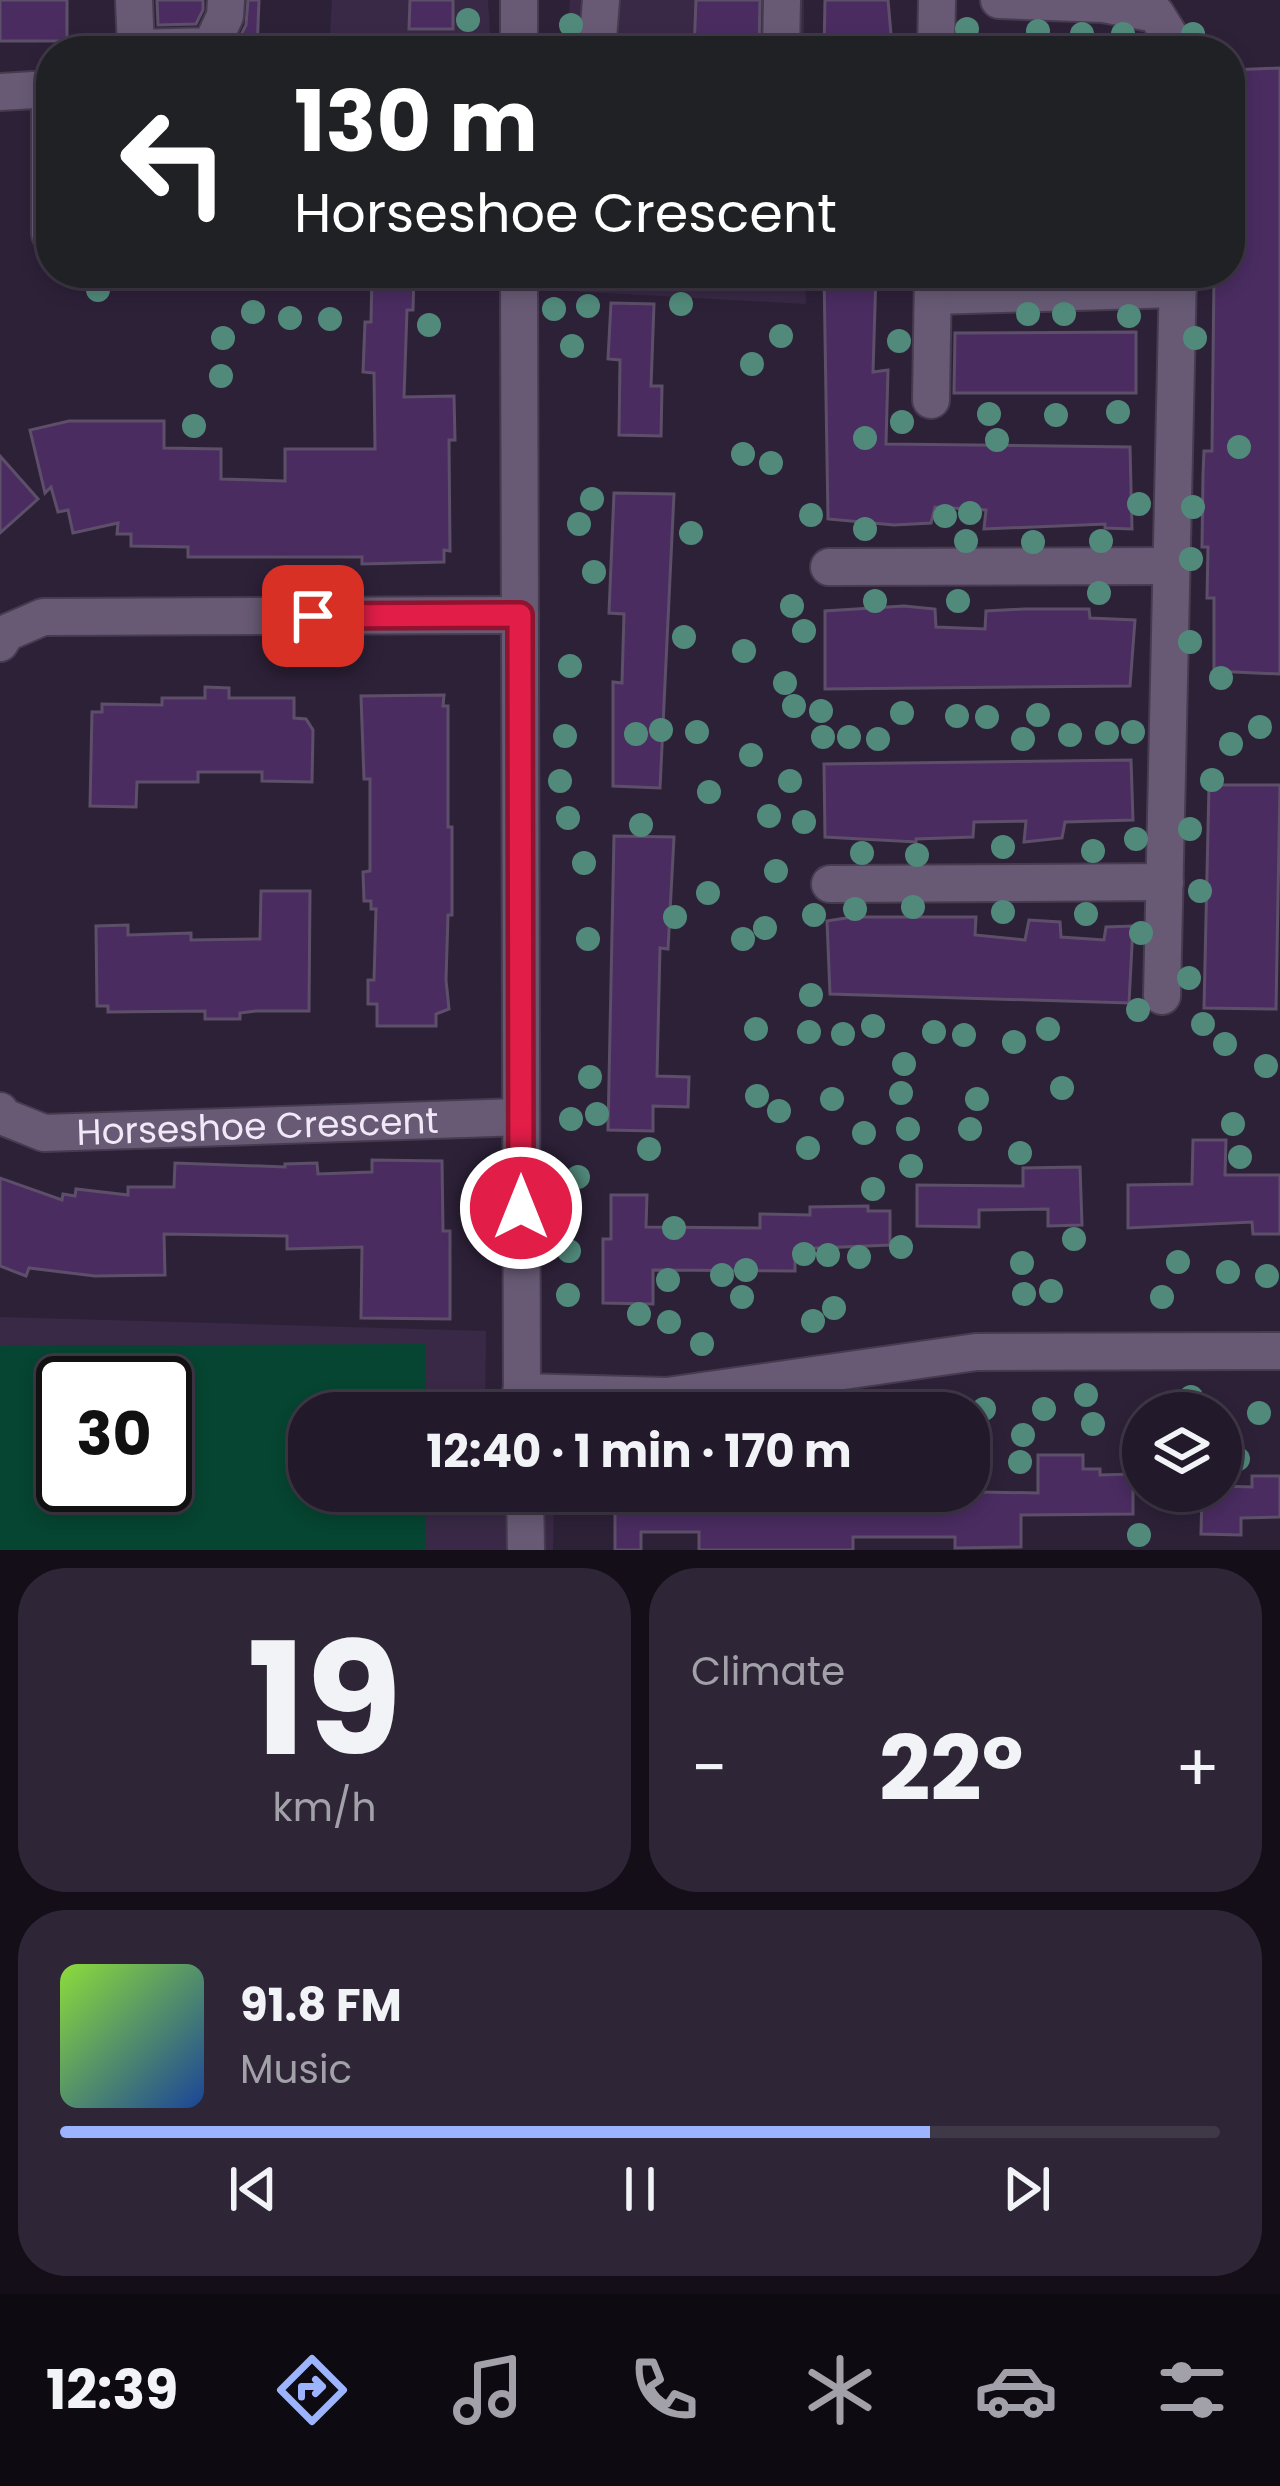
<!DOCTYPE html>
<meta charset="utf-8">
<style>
:root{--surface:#22192a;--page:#2e2636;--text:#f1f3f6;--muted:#a2a0a8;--line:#3f3847;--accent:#9cb4fd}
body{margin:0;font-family:Poppins,sans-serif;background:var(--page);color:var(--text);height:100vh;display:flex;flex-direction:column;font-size:45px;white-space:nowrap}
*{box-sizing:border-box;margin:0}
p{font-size:39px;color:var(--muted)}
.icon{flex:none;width:66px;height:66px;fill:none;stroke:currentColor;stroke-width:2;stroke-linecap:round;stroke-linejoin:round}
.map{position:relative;height:1550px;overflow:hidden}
.panel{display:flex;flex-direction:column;gap:18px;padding:18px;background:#130e17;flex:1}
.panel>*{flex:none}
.top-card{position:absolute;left:36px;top:36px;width:1209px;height:252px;border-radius:48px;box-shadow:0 6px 18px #0003,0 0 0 3px var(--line);background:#202124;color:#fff;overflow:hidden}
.buttons{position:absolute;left:1122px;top:1392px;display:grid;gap:24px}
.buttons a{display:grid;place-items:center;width:120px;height:120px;border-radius:50%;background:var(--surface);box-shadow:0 6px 18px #0003,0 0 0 3px var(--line);font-size:60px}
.speed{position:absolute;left:36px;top:1356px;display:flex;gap:24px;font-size:60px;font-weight:700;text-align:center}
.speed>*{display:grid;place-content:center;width:156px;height:156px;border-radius:50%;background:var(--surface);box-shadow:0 6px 18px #0003,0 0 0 3px var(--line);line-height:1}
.speed .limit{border:6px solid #111;border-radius:18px;background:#fff;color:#111}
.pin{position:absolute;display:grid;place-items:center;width:102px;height:102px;color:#fff;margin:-51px;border-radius:24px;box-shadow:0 6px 18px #0006}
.me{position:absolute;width:132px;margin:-66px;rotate:0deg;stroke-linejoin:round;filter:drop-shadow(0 0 9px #0008)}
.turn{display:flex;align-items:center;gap:42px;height:252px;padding:0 60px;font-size:54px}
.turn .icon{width:156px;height:156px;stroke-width:2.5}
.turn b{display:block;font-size:84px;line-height:102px}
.big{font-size:90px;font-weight:700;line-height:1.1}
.panel .tile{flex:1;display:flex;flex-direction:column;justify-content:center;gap:18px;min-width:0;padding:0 42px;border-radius:48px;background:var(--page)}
.panel .dial{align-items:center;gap:0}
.dial b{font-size:156px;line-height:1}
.song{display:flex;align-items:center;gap:36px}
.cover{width:144px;height:144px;border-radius:18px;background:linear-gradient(135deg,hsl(90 70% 55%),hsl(220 70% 35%))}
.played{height:12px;border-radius:6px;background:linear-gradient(90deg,var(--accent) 75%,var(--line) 75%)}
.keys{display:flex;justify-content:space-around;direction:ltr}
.heat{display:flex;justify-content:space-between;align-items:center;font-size:66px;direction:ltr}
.panel .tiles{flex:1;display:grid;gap:18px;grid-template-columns:1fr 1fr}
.tile:last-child{grid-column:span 2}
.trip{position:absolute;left:288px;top:1392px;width:702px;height:120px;border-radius:48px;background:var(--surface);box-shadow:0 6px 18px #0003,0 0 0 3px var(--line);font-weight:700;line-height:120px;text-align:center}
.menu{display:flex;height:192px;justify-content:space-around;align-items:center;background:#0e0a11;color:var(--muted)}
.menu .icon{width:84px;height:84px}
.menu .active{color:var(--accent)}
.menu b{font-size:54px;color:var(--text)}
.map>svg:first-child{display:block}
.built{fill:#392946;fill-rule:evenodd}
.green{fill:#064531;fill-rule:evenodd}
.building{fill:#4a2c61;stroke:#5d4f69;stroke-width:3}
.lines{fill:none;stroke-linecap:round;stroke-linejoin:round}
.minor-casing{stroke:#463b4f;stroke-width:40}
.minor{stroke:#685a75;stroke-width:36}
.tree{fill:#518a7b}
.route-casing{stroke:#92132f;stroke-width:30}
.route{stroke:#e11d48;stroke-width:21}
.labels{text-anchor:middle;stroke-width:12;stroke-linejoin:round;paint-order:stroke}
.street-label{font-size:36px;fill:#f1e9f8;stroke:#24172e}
</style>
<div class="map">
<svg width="1280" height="1550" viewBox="0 0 1280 1550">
<rect width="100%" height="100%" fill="#2d2138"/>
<g class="built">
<polygon points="332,0 488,0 491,51 329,51"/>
<polygon points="570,0 804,0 804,51 566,51"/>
<polygon points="550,273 805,273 806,304 549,290"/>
<path d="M0,1317l486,14 -1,82h-176v78h245l-1,59h-553zM63,1383h102v102h-102z"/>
</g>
<path class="green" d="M425,1344l1,69h-117v78h117v59h-426v-204zM63,1383h102v102h-102z"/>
<g class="building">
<rect x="0" y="0" width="67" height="41"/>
<polygon points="157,0 203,0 203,10 196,24 158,25"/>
<polygon points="248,0 259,0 257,51 233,51 246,25"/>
<polygon points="410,0 453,0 453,29 409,29"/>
<polygon points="696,0 760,0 759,51 694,51"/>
<polygon points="825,0 888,0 891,34 876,37 876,51 824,51"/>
<polygon points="1280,68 1280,674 1214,671 1214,598 1207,598 1208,547 1202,547 1203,475 1204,451 1212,451 1214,273 1230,273 1230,70"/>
<polygon points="372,273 414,273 413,310 407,310 404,397 454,396 455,440 449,440 450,551 444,550 444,562 362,564 362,557 188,557 188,547 131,546 131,534 117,534 118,523 73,533 68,510 58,512 51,487 45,493 30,430 69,421 164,421 164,448 221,449 221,479 285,481 285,449 375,449 374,373 363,372 365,322 371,322"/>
<polygon points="824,273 876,273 873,372 888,370 886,444 1130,447 1132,529 1105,528 1105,524 984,529 986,510 935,507 931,523 894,525 828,519"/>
<polygon points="611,303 654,304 651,386 662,386 661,436 619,435 620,360 608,359"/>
<polygon points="1136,332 1136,393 954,393 955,333"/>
<polygon points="0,456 38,499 0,533"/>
<polygon points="614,493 674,494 660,788 613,786 613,682 622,683 624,614 609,613"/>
<polygon points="904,606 935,609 936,627 985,629 986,611 1024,609 1089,609 1090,618 1135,620 1130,686 825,689 825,611"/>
<polygon points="205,687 229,688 229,698 294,698 294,718 306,719 313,730 312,782 262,781 262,772 198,772 198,782 137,782 136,807 90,806 92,712 102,712 102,704 162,705 162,698 205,698"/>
<polygon points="444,695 443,706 448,706 448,827 452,827 452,915 448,915 446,980 449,1009 436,1014 436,1026 377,1026 377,1004 368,1004 368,980 374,980 376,909 371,909 371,901 364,901 363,872 370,871 370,779 364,779 361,696"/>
<polygon points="1131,760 1133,820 1065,822 1062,838 1024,842 1026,821 974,822 973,837 916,839 916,842 825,837 824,764"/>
<polygon points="1209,785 1280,785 1276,1009 1204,1008"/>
<polygon points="614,836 674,837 668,949 660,948 657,1076 689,1077 688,1107 653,1106 653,1131 608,1130"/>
<polygon points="261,891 310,891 309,1011 256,1011 240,1013 240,1019 205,1019 205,1011 108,1012 108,1006 97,1006 96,926 128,925 128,935 191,933 191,940 260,939"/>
<polygon points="852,917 976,917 975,935 1025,940 1029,920 1060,922 1061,937 1104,940 1106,927 1133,926 1129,1003 830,994 827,921"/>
<polygon points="1193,1140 1226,1140 1225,1175 1280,1175 1280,1234 1253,1234 1252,1222 1128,1228 1128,1185 1192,1184"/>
<polygon points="372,1160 442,1161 443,1231 450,1231 450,1319 361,1318 362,1247 287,1249 287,1236 164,1234 165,1275 95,1276 29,1268 26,1276 0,1266 0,1178 62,1200 63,1194 75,1196 76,1189 128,1195 128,1187 174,1187 175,1163 285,1167 285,1164 317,1163 318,1174 372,1172"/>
<polygon points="1080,1167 1082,1225 1048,1226 1048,1209 979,1210 979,1227 917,1226 917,1185 1023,1186 1023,1168"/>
<polygon points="611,1195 647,1195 646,1227 760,1228 760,1214 810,1215 810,1207 868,1206 868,1211 890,1211 890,1245 795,1249 795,1271 653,1270 653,1304 603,1303 603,1239 611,1239"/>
<polygon points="1038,1455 1083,1455 1083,1469 1100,1469 1100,1475 1133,1474 1133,1514 1021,1515 1021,1547 955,1548 955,1537 853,1537 853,1550 699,1550 699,1532 641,1532 641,1550 615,1550 615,1493 674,1492 674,1496 758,1497 758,1501 812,1502 812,1493 839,1491 879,1491 879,1495 928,1495 928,1491 1038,1493"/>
<polygon points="1252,1476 1280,1476 1280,1517 1241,1518 1241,1535 1201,1534 1202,1491 1221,1491 1221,1486 1252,1487"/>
</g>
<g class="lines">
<defs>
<g id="minor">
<polyline points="134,0 136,48 211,46 225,16 226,0"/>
<polyline points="519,0 519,51"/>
<polyline points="999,0 1104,4 1156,14 1179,51"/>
<polyline points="597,51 601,0"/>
<polyline points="781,51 782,0"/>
<polyline points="936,51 937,0"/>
<polyline points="0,92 50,89 50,234"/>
<polyline points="519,273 522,1413"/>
<polyline points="933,296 1178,289"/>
<polyline points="931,400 933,273"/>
<polyline points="829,567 1172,566"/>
<polyline points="0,643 6,633 43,617 520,615"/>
<polyline points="830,884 1165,882"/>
<polyline points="1162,996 1178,273"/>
<path id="s1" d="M0,1111l4,6 40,16 477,-16"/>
<polyline points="521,1392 667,1396 976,1352 1280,1351"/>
<polyline points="525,1491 526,1550"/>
</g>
</defs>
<use href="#minor" class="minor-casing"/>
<use href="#minor" class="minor"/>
</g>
<g class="tree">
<circle cx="468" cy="20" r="12"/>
<circle cx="571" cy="25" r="12"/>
<circle cx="967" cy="29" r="12"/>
<circle cx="1038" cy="31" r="12"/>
<circle cx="1082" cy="34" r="12"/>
<circle cx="1123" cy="34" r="12"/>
<circle cx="1193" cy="34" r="12"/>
<circle cx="98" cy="290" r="12"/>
<circle cx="681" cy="304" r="12"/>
<circle cx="588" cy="306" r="12"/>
<circle cx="554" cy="309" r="12"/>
<circle cx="253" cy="312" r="12"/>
<circle cx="1028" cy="314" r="12"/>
<circle cx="1064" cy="314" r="12"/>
<circle cx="1129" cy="316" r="12"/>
<circle cx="290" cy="318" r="12"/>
<circle cx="330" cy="319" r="12"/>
<circle cx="429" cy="325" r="12"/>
<circle cx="781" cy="336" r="12"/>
<circle cx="223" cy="338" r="12"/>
<circle cx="1195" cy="338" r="12"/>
<circle cx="899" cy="341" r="12"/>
<circle cx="572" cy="346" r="12"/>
<circle cx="752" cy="364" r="12"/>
<circle cx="221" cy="376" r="12"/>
<circle cx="1118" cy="412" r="12"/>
<circle cx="989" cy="414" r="12"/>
<circle cx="1056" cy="415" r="12"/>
<circle cx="902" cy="422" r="12"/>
<circle cx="194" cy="426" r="12"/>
<circle cx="865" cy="438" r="12"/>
<circle cx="997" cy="440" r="12"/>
<circle cx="1239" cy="447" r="12"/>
<circle cx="743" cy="454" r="12"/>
<circle cx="771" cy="463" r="12"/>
<circle cx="592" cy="499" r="12"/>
<circle cx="1139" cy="504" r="12"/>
<circle cx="1193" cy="507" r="12"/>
<circle cx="970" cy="513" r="12"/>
<circle cx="811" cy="515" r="12"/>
<circle cx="945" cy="516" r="12"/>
<circle cx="579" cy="524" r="12"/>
<circle cx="865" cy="529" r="12"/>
<circle cx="691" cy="533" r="12"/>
<circle cx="966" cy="541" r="12"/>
<circle cx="1101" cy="541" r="12"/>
<circle cx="1033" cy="542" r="12"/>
<circle cx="1191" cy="559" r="12"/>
<circle cx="594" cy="572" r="12"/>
<circle cx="1099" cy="593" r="12"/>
<circle cx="875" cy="601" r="12"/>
<circle cx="958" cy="601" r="12"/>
<circle cx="792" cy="606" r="12"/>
<circle cx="804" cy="631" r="12"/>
<circle cx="684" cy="637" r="12"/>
<circle cx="1190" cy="642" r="12"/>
<circle cx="744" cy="651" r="12"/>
<circle cx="570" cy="666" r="12"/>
<circle cx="1221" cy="678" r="12"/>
<circle cx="785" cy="683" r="12"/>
<circle cx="794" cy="706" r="12"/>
<circle cx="821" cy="711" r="12"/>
<circle cx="902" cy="713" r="12"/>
<circle cx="1038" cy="715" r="12"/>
<circle cx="957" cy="716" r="12"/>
<circle cx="987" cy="717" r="12"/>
<circle cx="1260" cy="727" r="12"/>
<circle cx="661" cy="730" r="12"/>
<circle cx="697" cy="732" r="12"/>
<circle cx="1133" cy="732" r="12"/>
<circle cx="1107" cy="733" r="12"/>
<circle cx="636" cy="734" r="12"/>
<circle cx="1070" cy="735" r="12"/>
<circle cx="565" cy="736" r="12"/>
<circle cx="823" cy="737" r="12"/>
<circle cx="849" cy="737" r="12"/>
<circle cx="878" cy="739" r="12"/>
<circle cx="1023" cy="739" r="12"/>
<circle cx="1231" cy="744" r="12"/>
<circle cx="751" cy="755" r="12"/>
<circle cx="1212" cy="780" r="12"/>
<circle cx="560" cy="781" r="12"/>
<circle cx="790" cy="781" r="12"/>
<circle cx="709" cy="792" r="12"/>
<circle cx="769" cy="816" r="12"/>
<circle cx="568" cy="818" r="12"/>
<circle cx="804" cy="822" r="12"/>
<circle cx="641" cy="825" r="12"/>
<circle cx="1190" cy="829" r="12"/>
<circle cx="1136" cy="839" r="12"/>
<circle cx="1003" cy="847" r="12"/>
<circle cx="1093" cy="851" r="12"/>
<circle cx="862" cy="853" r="12"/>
<circle cx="917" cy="855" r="12"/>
<circle cx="584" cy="863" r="12"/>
<circle cx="776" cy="871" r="12"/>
<circle cx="1200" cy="891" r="12"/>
<circle cx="708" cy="893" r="12"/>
<circle cx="913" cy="907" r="12"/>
<circle cx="855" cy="909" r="12"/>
<circle cx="1003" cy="912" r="12"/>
<circle cx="1086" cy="914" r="12"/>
<circle cx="814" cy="915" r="12"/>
<circle cx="675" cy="917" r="12"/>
<circle cx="765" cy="928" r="12"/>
<circle cx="1141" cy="933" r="12"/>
<circle cx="588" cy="939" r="12"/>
<circle cx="743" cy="939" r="12"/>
<circle cx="1189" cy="978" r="12"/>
<circle cx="811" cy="995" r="12"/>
<circle cx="1138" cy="1010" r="12"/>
<circle cx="1203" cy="1024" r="12"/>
<circle cx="873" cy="1026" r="12"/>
<circle cx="756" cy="1029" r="12"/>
<circle cx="1048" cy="1029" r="12"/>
<circle cx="809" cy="1032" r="12"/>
<circle cx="934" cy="1032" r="12"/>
<circle cx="843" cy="1034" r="12"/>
<circle cx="964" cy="1035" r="12"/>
<circle cx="1014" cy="1042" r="12"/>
<circle cx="1225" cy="1044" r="12"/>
<circle cx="904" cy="1064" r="12"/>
<circle cx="1266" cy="1066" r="12"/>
<circle cx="590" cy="1077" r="12"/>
<circle cx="1062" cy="1088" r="12"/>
<circle cx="901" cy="1093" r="12"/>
<circle cx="757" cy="1096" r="12"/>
<circle cx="832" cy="1099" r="12"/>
<circle cx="977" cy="1099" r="12"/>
<circle cx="779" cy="1111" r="12"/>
<circle cx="597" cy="1114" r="12"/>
<circle cx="571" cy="1119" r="12"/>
<circle cx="1233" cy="1124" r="12"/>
<circle cx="908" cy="1129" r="12"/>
<circle cx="970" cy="1129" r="12"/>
<circle cx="864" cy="1133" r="12"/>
<circle cx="808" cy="1148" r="12"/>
<circle cx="649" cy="1149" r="12"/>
<circle cx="1020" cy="1153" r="12"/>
<circle cx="1240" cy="1157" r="12"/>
<circle cx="911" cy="1166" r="12"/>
<circle cx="578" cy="1177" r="12"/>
<circle cx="873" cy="1189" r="12"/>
<circle cx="674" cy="1228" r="12"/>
<circle cx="1074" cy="1239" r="12"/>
<circle cx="901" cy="1247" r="12"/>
<circle cx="569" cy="1251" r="12"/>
<circle cx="804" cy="1254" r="12"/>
<circle cx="828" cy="1255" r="12"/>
<circle cx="859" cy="1257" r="12"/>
<circle cx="1178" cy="1262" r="12"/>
<circle cx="1022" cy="1263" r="12"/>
<circle cx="746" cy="1270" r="12"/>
<circle cx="1228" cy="1272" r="12"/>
<circle cx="722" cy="1275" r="12"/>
<circle cx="1267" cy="1276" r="12"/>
<circle cx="668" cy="1280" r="12"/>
<circle cx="1051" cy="1291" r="12"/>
<circle cx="1024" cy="1294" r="12"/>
<circle cx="568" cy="1295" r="12"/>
<circle cx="742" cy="1297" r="12"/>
<circle cx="1162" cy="1297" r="12"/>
<circle cx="834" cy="1308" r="12"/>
<circle cx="639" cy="1314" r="12"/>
<circle cx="813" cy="1321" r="12"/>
<circle cx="669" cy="1322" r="12"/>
<circle cx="702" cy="1344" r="12"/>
<circle cx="1086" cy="1395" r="12"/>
<circle cx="1191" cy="1397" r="12"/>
<circle cx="984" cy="1409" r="12"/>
<circle cx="1044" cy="1409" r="12"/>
<circle cx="1259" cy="1413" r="12"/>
<circle cx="1093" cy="1424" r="12"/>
<circle cx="1023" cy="1435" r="12"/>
<circle cx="1238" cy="1459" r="12"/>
<circle cx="1020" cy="1462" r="12"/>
<circle cx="1139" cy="1535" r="12"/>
</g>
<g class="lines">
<defs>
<polyline id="route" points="313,616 520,615 521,1208"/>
</defs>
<use href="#route" class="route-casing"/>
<use href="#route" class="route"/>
</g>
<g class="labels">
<g class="street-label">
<text dy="13" stroke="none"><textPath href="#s1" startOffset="264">Horseshoe Crescent</textPath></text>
</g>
</g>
</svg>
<div class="buttons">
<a><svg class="icon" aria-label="layers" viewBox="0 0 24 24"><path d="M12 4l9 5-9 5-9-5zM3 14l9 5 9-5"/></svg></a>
</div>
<div class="speed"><div class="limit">30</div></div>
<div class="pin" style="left:313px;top:616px;background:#d93025"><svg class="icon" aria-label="arrive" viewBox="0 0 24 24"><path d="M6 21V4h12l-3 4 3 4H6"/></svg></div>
<svg class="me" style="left:521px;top:1208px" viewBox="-20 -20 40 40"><circle r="17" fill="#e11d48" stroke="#fff" stroke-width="3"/><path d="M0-11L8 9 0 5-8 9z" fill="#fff"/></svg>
<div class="trip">12:40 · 1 min · 170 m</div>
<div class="top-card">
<div class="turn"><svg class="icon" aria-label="left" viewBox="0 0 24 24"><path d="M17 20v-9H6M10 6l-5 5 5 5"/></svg><div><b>130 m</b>Horseshoe Crescent</div></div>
</div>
</div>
<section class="panel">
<div class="tiles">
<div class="tile dial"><b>19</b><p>km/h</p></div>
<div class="tile"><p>Climate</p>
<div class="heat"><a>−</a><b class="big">22°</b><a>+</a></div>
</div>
<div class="tile">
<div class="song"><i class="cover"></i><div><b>91.8 FM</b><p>Music</p></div></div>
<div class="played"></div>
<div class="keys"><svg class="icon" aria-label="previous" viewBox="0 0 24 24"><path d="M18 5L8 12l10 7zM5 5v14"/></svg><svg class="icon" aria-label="pause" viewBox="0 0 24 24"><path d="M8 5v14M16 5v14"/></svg><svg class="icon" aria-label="next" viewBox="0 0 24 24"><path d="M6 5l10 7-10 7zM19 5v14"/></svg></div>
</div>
</div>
</section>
<nav class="menu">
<b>12:39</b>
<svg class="icon active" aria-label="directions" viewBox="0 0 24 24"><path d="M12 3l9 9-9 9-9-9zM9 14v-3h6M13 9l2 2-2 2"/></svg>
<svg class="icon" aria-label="music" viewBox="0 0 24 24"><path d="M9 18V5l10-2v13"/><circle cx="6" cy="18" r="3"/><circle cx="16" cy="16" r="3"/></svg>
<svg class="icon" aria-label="phone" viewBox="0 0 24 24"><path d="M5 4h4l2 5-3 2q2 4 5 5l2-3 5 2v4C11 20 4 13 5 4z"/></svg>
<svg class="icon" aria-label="climate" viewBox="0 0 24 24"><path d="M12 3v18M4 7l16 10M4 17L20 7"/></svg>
<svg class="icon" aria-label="car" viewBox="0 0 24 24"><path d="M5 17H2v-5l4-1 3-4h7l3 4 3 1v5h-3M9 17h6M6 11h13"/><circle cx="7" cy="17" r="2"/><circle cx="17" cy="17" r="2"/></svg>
<svg class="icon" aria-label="filters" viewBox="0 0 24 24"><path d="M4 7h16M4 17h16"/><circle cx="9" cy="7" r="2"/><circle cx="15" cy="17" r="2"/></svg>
</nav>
